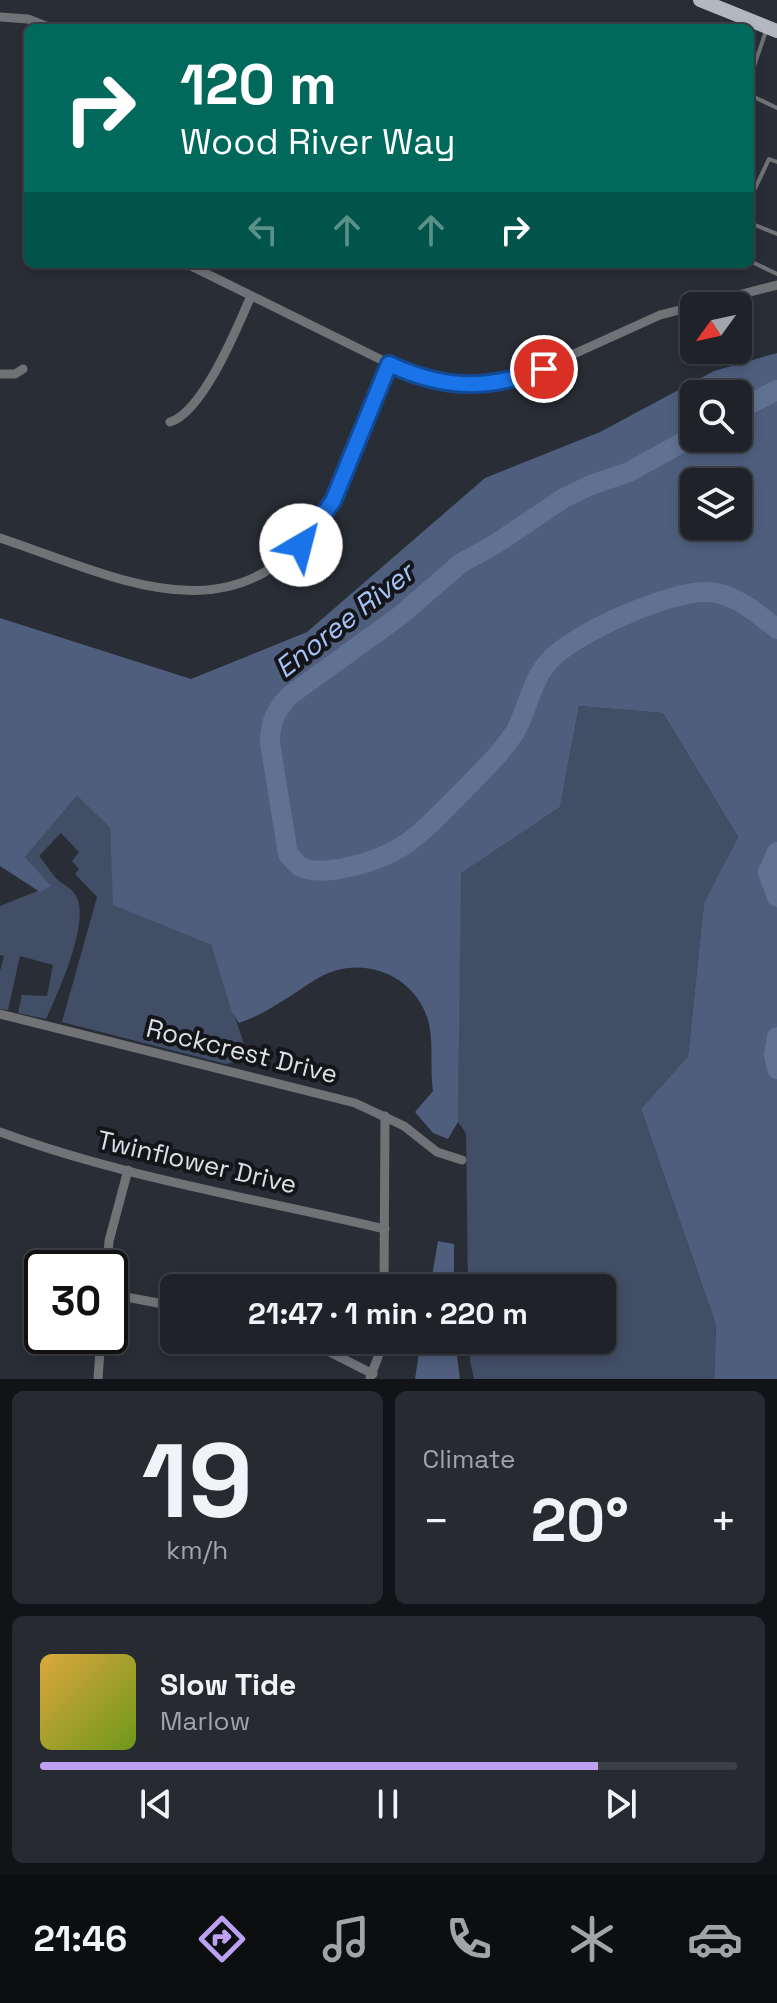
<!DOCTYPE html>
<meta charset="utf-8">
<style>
:root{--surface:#1f2228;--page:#272a30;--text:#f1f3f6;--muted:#a1a4a8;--line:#3c3f45;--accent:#bca0f2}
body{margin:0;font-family:"Space Grotesk",sans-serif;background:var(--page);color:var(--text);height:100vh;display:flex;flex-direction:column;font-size:30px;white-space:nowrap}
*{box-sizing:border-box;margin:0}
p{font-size:26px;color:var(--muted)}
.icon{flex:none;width:44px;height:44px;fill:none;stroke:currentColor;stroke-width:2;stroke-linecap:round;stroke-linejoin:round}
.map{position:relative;height:1379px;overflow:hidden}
.sheet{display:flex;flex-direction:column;gap:12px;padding:12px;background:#111316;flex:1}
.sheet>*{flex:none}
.guide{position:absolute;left:24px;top:24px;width:730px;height:244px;border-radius:12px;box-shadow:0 4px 12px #0003,0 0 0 2px var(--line);background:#00695c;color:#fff;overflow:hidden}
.needle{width:52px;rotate:237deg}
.tools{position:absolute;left:680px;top:292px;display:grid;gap:16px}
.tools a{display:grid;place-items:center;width:72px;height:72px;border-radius:12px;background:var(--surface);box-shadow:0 4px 12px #0003,0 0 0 2px var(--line);font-size:40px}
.speed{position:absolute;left:24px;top:1250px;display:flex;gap:16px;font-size:40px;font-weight:700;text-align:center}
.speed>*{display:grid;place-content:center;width:104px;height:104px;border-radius:50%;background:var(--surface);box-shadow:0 4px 12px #0003,0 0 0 2px var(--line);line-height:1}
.speed .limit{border:4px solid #111;border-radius:12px;background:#fff;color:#111}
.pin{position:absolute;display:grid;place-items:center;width:68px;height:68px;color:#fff;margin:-34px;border:4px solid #fff;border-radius:50%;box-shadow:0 2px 8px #0007}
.me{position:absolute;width:88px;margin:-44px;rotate:37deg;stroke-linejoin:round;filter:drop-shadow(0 0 6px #0008)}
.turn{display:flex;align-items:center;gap:28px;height:168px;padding:0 24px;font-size:36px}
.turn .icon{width:104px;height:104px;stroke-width:2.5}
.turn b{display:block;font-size:56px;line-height:68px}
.lanes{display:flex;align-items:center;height:76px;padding:0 24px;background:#0003;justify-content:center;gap:40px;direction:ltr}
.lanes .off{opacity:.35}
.big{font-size:60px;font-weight:700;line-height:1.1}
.sheet .widget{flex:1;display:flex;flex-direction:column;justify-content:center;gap:12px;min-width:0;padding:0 28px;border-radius:12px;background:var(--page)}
.sheet .dial{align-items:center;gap:0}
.dial b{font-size:104px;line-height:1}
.song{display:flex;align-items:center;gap:24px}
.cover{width:96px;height:96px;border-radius:12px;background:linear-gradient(135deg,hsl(40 70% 55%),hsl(80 70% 35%))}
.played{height:8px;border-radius:4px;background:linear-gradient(90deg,var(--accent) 80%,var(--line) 80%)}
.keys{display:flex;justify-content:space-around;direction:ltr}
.heat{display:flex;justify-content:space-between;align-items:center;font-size:44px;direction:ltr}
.sheet .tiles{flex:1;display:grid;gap:12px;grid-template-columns:1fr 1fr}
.widget:last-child{grid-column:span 2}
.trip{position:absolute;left:160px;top:1274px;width:456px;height:80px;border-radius:12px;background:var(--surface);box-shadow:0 4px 12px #0003,0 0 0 2px var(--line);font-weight:700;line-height:80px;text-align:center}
.tabs{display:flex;height:128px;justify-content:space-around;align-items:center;background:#0c0e10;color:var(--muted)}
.tabs .icon{width:56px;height:56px}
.tabs .active{color:var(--accent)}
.tabs b{font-size:36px;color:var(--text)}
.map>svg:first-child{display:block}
.green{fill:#424e65}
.forest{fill:#4e5e7c;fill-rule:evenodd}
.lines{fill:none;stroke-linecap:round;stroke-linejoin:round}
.river{stroke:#617191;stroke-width:20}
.service{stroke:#707276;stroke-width:4}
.minor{stroke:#707276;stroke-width:9}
.primary{stroke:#b3b8c0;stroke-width:14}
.route-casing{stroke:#114b97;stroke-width:20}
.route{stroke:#1a73e8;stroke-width:14}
.labels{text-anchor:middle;stroke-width:8;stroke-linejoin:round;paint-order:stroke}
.street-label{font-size:26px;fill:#dcdfe4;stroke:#131519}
.water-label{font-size:28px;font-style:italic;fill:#a6c2f8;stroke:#131519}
</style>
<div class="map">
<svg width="777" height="1379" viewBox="0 0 777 1379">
<rect width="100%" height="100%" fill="#292d35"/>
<g class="green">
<polygon points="579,706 663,713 738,837 704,904 688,1056 641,1109 716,1325 714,1379 474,1379 470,1361 469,1340 602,1340 602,1288 468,1288 466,1133 458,1122 460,873 560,807"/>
<path d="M77,796l33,32 4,77 97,40 38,114 -23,5 -164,-42 35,-125 -22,-23 4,-5 -7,-8 7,-9 -18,-19 -22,23c7,8 13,19 20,25 7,5 14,8 18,17 12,26 -19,95 -31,121l-28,-6 4,-18 25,1 6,-31 -33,-9 -12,54 -8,-1v-38l4,-15 -4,-1v-49l50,-20 -25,-29z"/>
</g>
<g class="forest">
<path d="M777,353v1026h-63l2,-54 -75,-216 47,-53 16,-153 34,-66 -75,-124 -84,-7 -19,101 -99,66 -3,249 -10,17 -15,-6 -18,-21 18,-21c-3,-21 0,-42 -3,-62 -8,-51 -65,-77 -110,-52 -27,16 -51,36 -81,46l-7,-11 -21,-67 -98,-40 -3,-77 -33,-32 -52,61 26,29 -11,6 -40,-26v-248l191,61 116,-47 178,-154 115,-46 114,-61zM694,394h44v44h-44zM694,482h44v44h-44z"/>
<polygon points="438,1241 454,1244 454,1288 430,1288"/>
<polygon points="421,1340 455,1340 460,1379 415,1379"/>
</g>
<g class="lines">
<g class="river">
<polyline points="738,410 777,390"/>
<path d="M694,436l-65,36 -38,13 -27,13 -70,47 -33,18 -60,52 -112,81c-14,15 -19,27 -19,47l18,111c4,4 9,11 13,13 13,6 35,3 48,0 60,-14 73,-36 114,-76 18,-19 38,-37 52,-59 13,-23 16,-51 34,-71 25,-28 122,-71 159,-69 26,1 50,22 69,37"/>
<polyline points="777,852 768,872 777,897"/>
<polyline points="777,1037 774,1055 777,1069"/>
</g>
<g class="service">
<polyline points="750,78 766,31"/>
<polyline points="750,95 777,108"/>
<polyline points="750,199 769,159 777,162"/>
<polyline points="750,223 777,234"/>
<polyline points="750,261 777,274"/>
</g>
<g class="minor">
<polyline points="0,17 28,19 51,28"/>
<polyline points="187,264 402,370 461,385 489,385 523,377 660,315 777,285"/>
<polyline points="0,374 15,374 23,369"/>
<path d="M170,422c33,-10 67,-94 81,-126"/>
<path d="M0,538c122,41 237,106 327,-27l62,-147"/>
<polyline points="0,1014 355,1103 404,1126 437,1152 462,1160"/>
<path d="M0,1132c122,45 258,67 385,97"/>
<polyline points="107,1268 109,1241 128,1170"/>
<polyline points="384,1288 385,1116"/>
<polyline points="110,1294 174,1306"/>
<polyline points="306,1340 373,1374"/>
<polyline points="370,1378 381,1349 382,1340"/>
<polyline points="98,1379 101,1336"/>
</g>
<polyline class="primary" points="700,0 777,31"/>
</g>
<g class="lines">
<defs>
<path id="route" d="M301,545l32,-44 56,-137c56,26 99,26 155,5"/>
</defs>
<use href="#route" class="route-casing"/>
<use href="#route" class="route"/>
</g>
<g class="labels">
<g class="street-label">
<text transform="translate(242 1051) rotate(14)" y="9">Rockcrest Drive</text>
<text transform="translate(197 1162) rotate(13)" y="9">Twinflower Drive</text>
</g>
<g class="water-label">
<text transform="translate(344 620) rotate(-38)" y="10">Enoree River</text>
</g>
</g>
</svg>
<div class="tools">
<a><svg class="needle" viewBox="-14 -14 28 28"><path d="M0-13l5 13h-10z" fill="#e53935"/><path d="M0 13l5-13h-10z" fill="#a1a4a8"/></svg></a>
<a><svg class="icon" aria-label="search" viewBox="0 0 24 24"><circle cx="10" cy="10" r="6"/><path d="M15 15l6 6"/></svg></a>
<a><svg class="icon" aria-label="layers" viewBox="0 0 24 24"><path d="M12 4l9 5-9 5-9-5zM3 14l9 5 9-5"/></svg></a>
</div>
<div class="speed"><div class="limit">30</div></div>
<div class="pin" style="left:544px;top:369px;background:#d93025"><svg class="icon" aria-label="arrive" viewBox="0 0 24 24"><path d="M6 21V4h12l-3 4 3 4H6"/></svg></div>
<svg class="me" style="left:301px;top:545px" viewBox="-20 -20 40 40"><circle r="19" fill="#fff"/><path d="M0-13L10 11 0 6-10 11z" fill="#1a73e8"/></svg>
<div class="trip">21:47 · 1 min · 220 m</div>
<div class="guide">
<div class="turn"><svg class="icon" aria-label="right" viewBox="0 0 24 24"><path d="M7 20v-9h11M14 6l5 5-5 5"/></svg><div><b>120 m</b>Wood River Way</div></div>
<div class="lanes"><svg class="icon off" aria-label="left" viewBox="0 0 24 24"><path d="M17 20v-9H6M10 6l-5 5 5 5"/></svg><svg class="icon off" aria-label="ahead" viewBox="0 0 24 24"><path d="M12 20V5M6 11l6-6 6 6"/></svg><svg class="icon off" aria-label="ahead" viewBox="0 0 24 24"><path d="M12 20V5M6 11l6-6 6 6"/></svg><svg class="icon" aria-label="right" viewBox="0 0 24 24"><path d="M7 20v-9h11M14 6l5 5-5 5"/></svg></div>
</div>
</div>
<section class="sheet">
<div class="tiles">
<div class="widget dial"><b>19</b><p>km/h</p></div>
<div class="widget"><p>Climate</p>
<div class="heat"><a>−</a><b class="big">20°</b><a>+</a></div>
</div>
<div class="widget">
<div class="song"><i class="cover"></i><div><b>Slow Tide</b><p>Marlow</p></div></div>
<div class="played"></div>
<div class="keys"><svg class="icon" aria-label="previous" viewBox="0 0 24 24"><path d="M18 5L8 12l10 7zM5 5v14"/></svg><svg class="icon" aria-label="pause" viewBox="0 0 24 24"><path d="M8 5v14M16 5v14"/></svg><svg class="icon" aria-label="next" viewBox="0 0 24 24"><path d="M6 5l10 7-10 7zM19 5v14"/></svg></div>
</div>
</div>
</section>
<nav class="tabs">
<b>21:46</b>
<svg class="icon active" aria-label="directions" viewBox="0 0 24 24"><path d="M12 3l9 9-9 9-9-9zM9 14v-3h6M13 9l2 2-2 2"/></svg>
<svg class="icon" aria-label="music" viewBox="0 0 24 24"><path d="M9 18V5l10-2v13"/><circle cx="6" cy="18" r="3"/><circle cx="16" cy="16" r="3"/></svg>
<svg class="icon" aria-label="phone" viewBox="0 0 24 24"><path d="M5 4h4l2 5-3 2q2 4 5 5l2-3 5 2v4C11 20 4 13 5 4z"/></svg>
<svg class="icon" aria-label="climate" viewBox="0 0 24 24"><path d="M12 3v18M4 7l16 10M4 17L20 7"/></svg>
<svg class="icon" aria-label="car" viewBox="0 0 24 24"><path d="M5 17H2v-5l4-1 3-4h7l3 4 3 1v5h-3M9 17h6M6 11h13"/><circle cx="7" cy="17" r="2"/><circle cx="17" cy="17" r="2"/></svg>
</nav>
